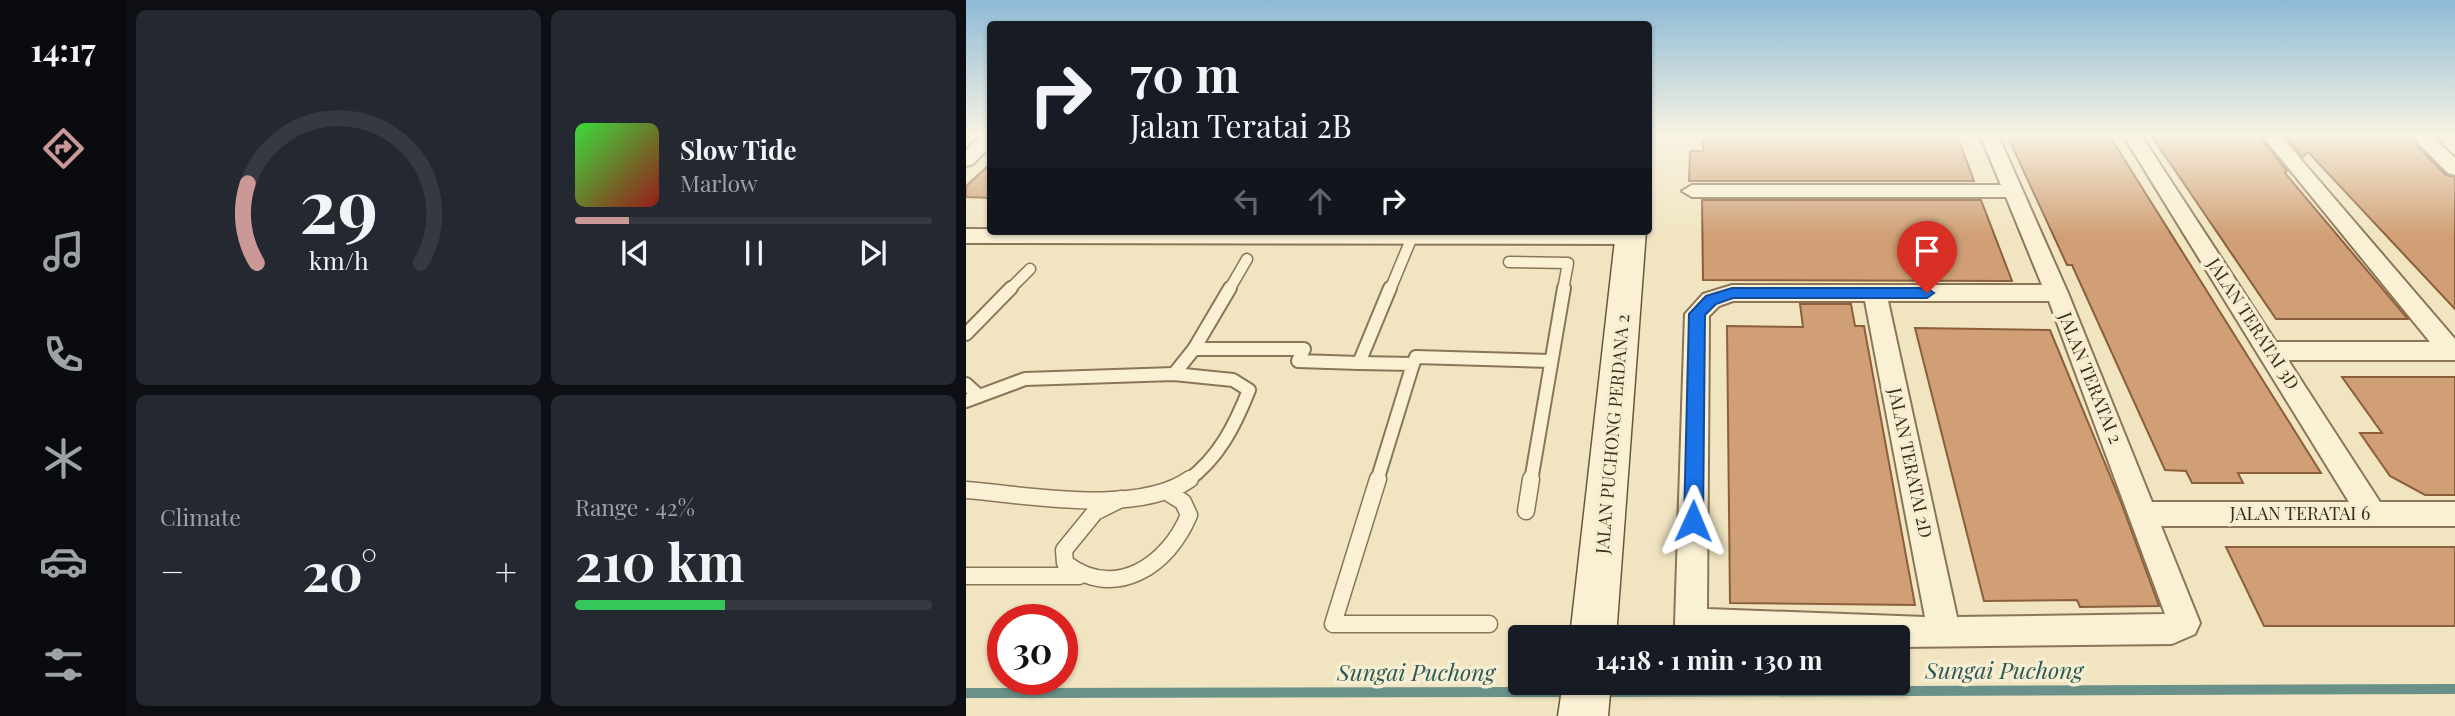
<!DOCTYPE html>
<meta charset="utf-8">
<style>
:root{--surface:#171b24;--page:#242831;--text:#f1f3f6;--muted:#9ea1a6;--line:#363941;--accent:#cb9898}
body{margin:0;font-family:"Playfair Display",serif;background:var(--page);color:var(--text);height:100vh;display:flex;flex-direction:column;font-size:26px;white-space:nowrap}
*{box-sizing:border-box;margin:0}
p{font-size:23px;color:var(--muted)}
.icon{flex:none;width:38px;height:38px;fill:none;stroke:currentColor;stroke-width:2;stroke-linecap:round;stroke-linejoin:round}
.map{position:relative;flex:1;overflow:hidden}
.side{display:flex;flex-direction:column;gap:10px;padding:10px;background:#0d0f14;width:840px}
.side>*{flex:none}
.guide{position:absolute;left:21px;top:21px;width:665px;height:214px;border-radius:7px;box-shadow:0 2px 5px #0004;background:#171b24;color:var(--text);overflow:hidden}
.speed{position:absolute;left:21px;top:604px;display:flex;gap:14px;font-size:35px;font-weight:700;text-align:center}
.speed>*{display:grid;place-content:center;width:91px;height:91px;border-radius:50%;background:var(--surface);box-shadow:0 2px 5px #0004;line-height:1}
.speed .limit{border:10px solid #d22;background:#fff;color:#111}
.pin{position:absolute;display:grid;place-items:center;width:60px;height:60px;color:#fff;margin:-72px -30px;border-radius:50% 50% 50% 0;rotate:-45deg;box-shadow:0 0 7px #0007}
.pin .icon{rotate:45deg}
.me{position:absolute;width:77px;margin:-38px;rotate:1deg;stroke-linejoin:round;filter:drop-shadow(0 0 5px #0008)}
.turn{display:flex;align-items:center;gap:24px;height:147px;padding:0 28px;font-size:32px}
.turn .icon{width:91px;height:91px;stroke-width:2.5}
.turn b{display:block;font-size:49px;line-height:60px}
.lanes{display:flex;align-items:center;height:66px;padding:0 28px;background:#0003;justify-content:center;gap:35px;direction:ltr}
.lanes .off{opacity:.35}
.big{font-size:52px;font-weight:700;line-height:1.1}
.side .widget{flex:1;display:flex;flex-direction:column;justify-content:center;gap:10px;min-width:0;padding:0 24px;border-radius:10px;background:var(--page)}
.side .dial{align-items:center;gap:0}
.dial svg{height:182px;overflow:visible;fill:none;stroke:var(--line);stroke-width:7;stroke-linecap:round;text-anchor:middle}
.dial text{fill:var(--text);stroke:none}
.song{display:flex;align-items:center;gap:21px}
.cover{width:84px;height:84px;border-radius:10px;background:linear-gradient(135deg,hsl(120 70% 55%),hsl(0 70% 35%))}
.played{height:7px;border-radius:4px;background:linear-gradient(90deg,var(--accent) 15%,var(--line) 15%)}
.keys{display:flex;justify-content:space-around;direction:ltr}
.heat{display:flex;justify-content:space-between;align-items:center;font-size:38px;direction:ltr}
.charge{height:10px;border-radius:5px;background:linear-gradient(90deg,#34c759 42%,var(--line) 0)}
.side .tiles{flex:1;display:grid;gap:10px;grid-template-columns:repeat(2,1fr)}
.trip{position:absolute;left:542px;top:625px;width:402px;height:70px;border-radius:7px;background:var(--surface);box-shadow:0 2px 5px #0004;font-weight:700;line-height:70px;text-align:center}
main{display:flex;flex:1;min-height:0}
.menu{display:flex;flex-direction:column;width:126px;justify-content:space-around;align-items:center;background:#090b0e;color:var(--muted)}
.menu .icon{width:49px;height:49px}
.menu .active{color:var(--accent)}
.menu b{font-size:32px;color:var(--text)}
.map>svg:first-child{display:block}
.lines{fill:none;stroke-linecap:round;stroke-linejoin:round}
.stream{stroke:#6a9189;stroke-width:10}
.building{fill:#d09f75;stroke:#8b5f3c;stroke-width:2}
.lane-far2-casing{stroke:#8b7558;stroke-width:13}
.lane-far1-casing{stroke:#8b7558;stroke-width:16}
.lane-casing{stroke:#8b7558;stroke-width:19}
.street-casing{stroke:#8b7558;stroke-width:4}
.secondary-casing{stroke:#6c563b;stroke-width:3}
.lane-far2{stroke:#faf1d5;stroke-width:10}
.lane-far1{stroke:#faf1d5;stroke-width:12}
.lane{stroke:#faf1d5;stroke-width:16}
.street{fill:#faf1d5;fill-rule:evenodd}
.secondary{fill:#faf1d5;fill-rule:evenodd}
.route{fill:#1a73e8;stroke:#114b97;stroke-width:2}
.labels{text-anchor:middle;stroke-width:7;stroke-linejoin:round;paint-order:stroke}
.street-label{font-size:18px;fill:#3a2c1d;stroke:#f7eed1}
.near-water-label{font-size:23px;font-style:italic;fill:#2b5a59;stroke:#f7eed1}
</style>
<main>
<nav class="menu">
<b>14:17</b>
<svg class="icon active" aria-label="directions" viewBox="0 0 24 24"><path d="M12 3l9 9-9 9-9-9zM9 14v-3h6M13 9l2 2-2 2"/></svg>
<svg class="icon" aria-label="music" viewBox="0 0 24 24"><path d="M9 18V5l10-2v13"/><circle cx="6" cy="18" r="3"/><circle cx="16" cy="16" r="3"/></svg>
<svg class="icon" aria-label="phone" viewBox="0 0 24 24"><path d="M5 4h4l2 5-3 2q2 4 5 5l2-3 5 2v4C11 20 4 13 5 4z"/></svg>
<svg class="icon" aria-label="climate" viewBox="0 0 24 24"><path d="M12 3v18M4 7l16 10M4 17L20 7"/></svg>
<svg class="icon" aria-label="car" viewBox="0 0 24 24"><path d="M5 17H2v-5l4-1 3-4h7l3 4 3 1v5h-3M9 17h6M6 11h13"/><circle cx="7" cy="17" r="2"/><circle cx="17" cy="17" r="2"/></svg>
<svg class="icon" aria-label="filters" viewBox="0 0 24 24"><path d="M4 7h16M4 17h16"/><circle cx="9" cy="7" r="2"/><circle cx="15" cy="17" r="2"/></svg>
</nav>
<section class="side">
<div class="tiles">
<div class="widget dial"><svg viewBox="0 0 100 80">
<path d="M14 69A42 42 0 1 1 86 69"/>
<path d="M14 69A42 42 0 0 1 10 34" stroke="#cb9898"/>
<text x="50" y="56" font-size="32" font-weight="700">29</text>
<text x="50" y="72" font-size="11">km/h</text>
</svg></div>
<div class="widget">
<div class="song"><i class="cover"></i><div><b>Slow Tide</b><p>Marlow</p></div></div>
<div class="played"></div>
<div class="keys"><svg class="icon" aria-label="previous" viewBox="0 0 24 24"><path d="M18 5L8 12l10 7zM5 5v14"/></svg><svg class="icon" aria-label="pause" viewBox="0 0 24 24"><path d="M8 5v14M16 5v14"/></svg><svg class="icon" aria-label="next" viewBox="0 0 24 24"><path d="M6 5l10 7-10 7zM19 5v14"/></svg></div>
</div>
<div class="widget"><p>Climate</p>
<div class="heat"><a>−</a><b class="big">20°</b><a>+</a></div>
</div>
<div class="widget"><p>Range · 42%</p><b class="big">210 km</b><div class="charge"></div></div>
</div>
</section>
<div class="map">
<svg width="1489" height="716" viewBox="0 0 1489 716">
<rect width="100%" height="100%" fill="#f0e4c1"/>
<g class="lines">
<g class="stream">
<polyline points="634,692 1489,689"/>
<polyline points="0,693 604,692"/>
</g>
</g>
<g class="building">
<polygon points="737,135 991,135 1008,181 723,181 724,151 737,151"/>
<polygon points="1041,135 1143,135 1355,473 1272,473 1277,483 1226,483 1220,471 1199,470 1106,265 1101,265"/>
<polygon points="1185,135 1298,135 1296,140 1321,171 1319,173 1442,319 1310,319"/>
<polygon points="1318,135 1448,135 1450,145 1480,175 1489,177 1489,309 1342,152 1337,157"/>
<polygon points="24,164 24,198 0,197 0,186"/>
<polygon points="736,200 1015,200 1046,281 737,280"/>
<polygon points="834,304 885,304 889,326 898,326 949,605 764,603 761,326 837,327"/>
<polygon points="949,328 1084,330 1155,502 1193,606 1114,607 1111,600 1018,601"/>
<polygon points="1376,377 1489,377 1489,495 1459,495 1424,476 1394,433 1416,433"/>
<polygon points="1260,547 1489,547 1489,626 1298,626"/>
</g>
<g class="lines">
<defs>
<g id="lane-far2">
<polyline points="543,262 602,263 597,290"/>
<polyline points="43,290 64,269"/>
<polyline points="263,290 281,259"/>
<polyline points="424,290 446,237"/>
</g>
<g id="lane-far1">
<polyline points="0,334 45,288"/>
<polyline points="228,349 338,349 332,361 393,363 424,288"/>
<polyline points="393,363 447,364 411,481"/>
<polyline points="447,364 450,357 585,361"/>
<polyline points="208,374 228,349 264,288"/>
<polyline points="0,384 13,396"/>
<path d="M0,401l59,-22 149,-5 59,6 16,10c-14,35 -30,68 -62,91"/>
<polyline points="565,481 598,288"/>
</g>
<g id="lane">
<polyline points="412,479 367,624 523,624"/>
<path d="M0,490c61,5 172,26 224,-11"/>
<path d="M155,499l-26,13 -31,38 1,13c50,38 103,3 124,-48l-6,-13 -16,-10"/>
<polyline points="560,511 565,479"/>
<polyline points="0,576 113,576"/>
</g>
<g id="street">
<polygon points="16,135 24,135 24,147 7,164 0,166 0,150"/>
<path d="M1014,135h18l70,158 84,209h197l-226,-367h18l135,207h154l-166,-204 16,-3 175,204v21h-167l92,142h75v24h-294l39,97 -5,11 -23,10 -273,3v-10l-219,-2 -5,-11 10,-310 18,-20 29,-9h310l-36,-88h-314l-10,-6 10,-6h309zM767,301h132l60,316 -218,-8 2,-293 10,-10zM922,301h161l116,313 -208,3z"/>
<polygon points="1451,135 1465,135 1489,158 1489,175 1482,173 1452,143 1449,139"/>
<polygon points="0,229 667,231 676,237 665,244 0,243"/>
</g>
<g id="secondary">
<polygon points="650,231 680,231 650,637 604,637"/>
<polygon points="597,682 645,682 642,716 592,716"/>
</g>
</defs>
<use href="#lane-far2" class="lane-far2-casing"/>
<use href="#lane-far1" class="lane-far1-casing"/>
<use href="#lane" class="lane-casing"/>
<use href="#street" class="street-casing"/>
<use href="#secondary" class="secondary-casing"/>
<use href="#lane-far2" class="lane-far2"/>
<use href="#lane-far1" class="lane-far1"/>
<use href="#lane" class="lane"/>
<use href="#street" class="street"/>
<use href="#secondary" class="secondary"/>
</g>
<linearGradient id="sky" x2="0" y2="1"><stop stop-color="#8dbad6"/><stop offset="0.57" stop-color="#f8f3e3"/><stop offset="1" stop-color="#f8f3e3" stop-opacity="0"/></linearGradient>
<rect width="1489" height="236" fill="url(#sky)"/>
<polygon class="route" points="766,288 961,288 968,293 961,298 767,298 750,304 739,315 737,521 734,527 721,527 718,521 723,314 740,296"/>
<g class="labels">
<g class="street-label">
<text transform="translate(1287 324) rotate(57)" y="6">JALAN TERATAI 3D</text>
<text transform="translate(1124 378) rotate(68)" y="6">JALAN TERATAI 2</text>
<text transform="translate(647 434) rotate(-85)" y="6">JALAN PUCHONG PERDANA 2</text>
<text transform="translate(944 463) rotate(78)" y="6">JALAN TERATAI 2D</text>
<text x="1334" y="520">JALAN TERATAI 6</text>
</g>
<g class="near-water-label">
<text x="1038" y="679">Sungai Puchong</text>
<text x="450" y="681">Sungai Puchong</text>
</g>
</g>
</svg>
<div class="speed"><div class="limit">30</div></div>
<div class="pin" style="left:961px;top:293px;background:#d93025"><svg class="icon" aria-label="arrive" viewBox="0 0 24 24"><path d="M6 21V4h12l-3 4 3 4H6"/></svg></div>
<svg class="me" style="left:727px;top:521px" viewBox="-20 -20 40 40"><path d="M0-17L14 15 0 8-14 15z" fill="#1a73e8" stroke="#fff" stroke-width="4"/></svg>
<div class="trip">14:18 · 1 min · 130 m</div>
<div class="guide">
<div class="turn"><svg class="icon" aria-label="right" viewBox="0 0 24 24"><path d="M7 20v-9h11M14 6l5 5-5 5"/></svg><div><b>70 m</b>Jalan Teratai 2B</div></div>
<div class="lanes"><svg class="icon off" aria-label="left" viewBox="0 0 24 24"><path d="M17 20v-9H6M10 6l-5 5 5 5"/></svg><svg class="icon off" aria-label="ahead" viewBox="0 0 24 24"><path d="M12 20V5M6 11l6-6 6 6"/></svg><svg class="icon" aria-label="right" viewBox="0 0 24 24"><path d="M7 20v-9h11M14 6l5 5-5 5"/></svg></div>
</div>
</div>
</main>
